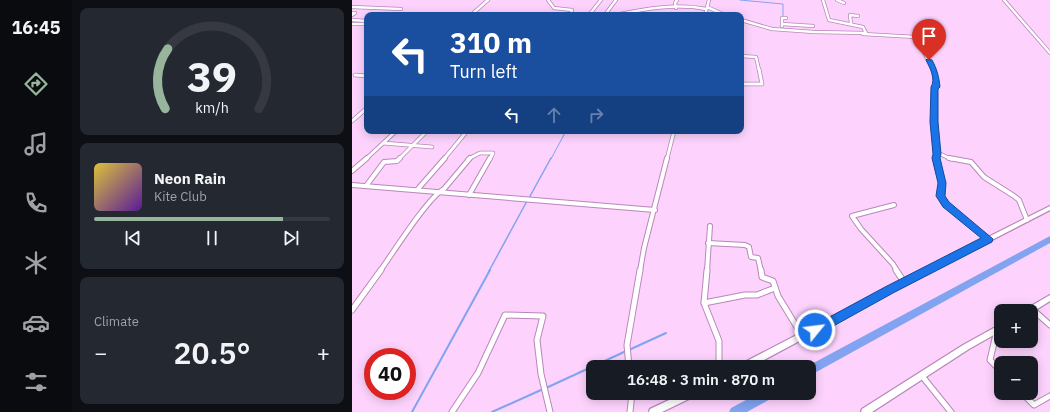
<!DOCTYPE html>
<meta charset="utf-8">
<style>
:root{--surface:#171b24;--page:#242831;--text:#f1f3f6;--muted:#9ea1a6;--line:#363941;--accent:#97b49c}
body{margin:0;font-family:"IBM Plex Sans",sans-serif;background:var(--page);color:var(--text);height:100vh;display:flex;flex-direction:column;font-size:15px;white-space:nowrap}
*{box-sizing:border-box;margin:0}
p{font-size:13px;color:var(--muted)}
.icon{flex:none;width:22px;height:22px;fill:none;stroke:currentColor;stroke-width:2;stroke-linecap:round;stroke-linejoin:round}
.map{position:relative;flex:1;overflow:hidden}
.sheet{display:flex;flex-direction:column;gap:8px;padding:8px;background:#0d0f14;width:280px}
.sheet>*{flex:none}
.banner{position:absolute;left:12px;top:12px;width:380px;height:122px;border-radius:8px;box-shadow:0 2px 10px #0003;background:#1a4fa0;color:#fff;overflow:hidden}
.fabs{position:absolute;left:642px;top:304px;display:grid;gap:8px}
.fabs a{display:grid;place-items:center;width:44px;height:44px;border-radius:8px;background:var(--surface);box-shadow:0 2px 10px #0003;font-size:20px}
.speed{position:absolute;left:12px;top:348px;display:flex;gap:8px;font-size:20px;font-weight:700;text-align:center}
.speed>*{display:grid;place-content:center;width:52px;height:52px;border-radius:50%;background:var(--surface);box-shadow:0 2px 10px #0003;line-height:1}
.speed .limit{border:6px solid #d22;background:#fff;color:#111}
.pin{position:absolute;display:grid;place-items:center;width:34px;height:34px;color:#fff;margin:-41px -17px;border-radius:50% 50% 50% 0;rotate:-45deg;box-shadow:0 0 4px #0007}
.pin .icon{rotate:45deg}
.me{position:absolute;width:44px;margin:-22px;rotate:61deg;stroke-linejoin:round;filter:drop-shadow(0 0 3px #0008)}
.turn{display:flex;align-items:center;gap:14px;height:84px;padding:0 20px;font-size:18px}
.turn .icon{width:52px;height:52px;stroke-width:2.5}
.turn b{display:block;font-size:28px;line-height:34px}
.lanes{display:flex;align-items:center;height:38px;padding:0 20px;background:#0003;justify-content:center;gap:20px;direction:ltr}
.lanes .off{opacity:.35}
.big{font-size:30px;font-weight:600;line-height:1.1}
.sheet .widget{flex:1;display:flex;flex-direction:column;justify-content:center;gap:6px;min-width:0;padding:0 14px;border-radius:8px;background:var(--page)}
.sheet .dial{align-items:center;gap:0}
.dial svg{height:104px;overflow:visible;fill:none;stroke:var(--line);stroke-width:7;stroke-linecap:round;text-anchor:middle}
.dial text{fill:var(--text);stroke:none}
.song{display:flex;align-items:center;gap:12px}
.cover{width:48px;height:48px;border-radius:6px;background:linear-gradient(135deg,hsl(50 70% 55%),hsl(270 70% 35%))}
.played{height:4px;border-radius:2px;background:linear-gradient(90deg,var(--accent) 80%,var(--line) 80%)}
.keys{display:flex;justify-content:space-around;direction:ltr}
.heat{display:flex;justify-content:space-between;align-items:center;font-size:22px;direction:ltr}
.trip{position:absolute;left:234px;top:360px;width:230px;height:40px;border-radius:8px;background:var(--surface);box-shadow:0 2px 10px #0003;font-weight:600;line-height:40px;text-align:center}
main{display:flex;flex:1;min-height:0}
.menu{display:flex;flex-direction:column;width:72px;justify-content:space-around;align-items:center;background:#090b0e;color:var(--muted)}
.menu .icon{width:28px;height:28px}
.menu .selected{color:var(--accent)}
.menu b{font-size:18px;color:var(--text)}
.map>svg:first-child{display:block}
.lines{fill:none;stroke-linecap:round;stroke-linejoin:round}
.stream-far2{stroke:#82a3ef;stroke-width:1}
.stream-far1{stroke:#82a3ef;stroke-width:1.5}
.stream{stroke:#82a3ef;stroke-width:2}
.river{fill:#82a3ef;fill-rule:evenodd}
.street-far3-casing{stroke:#b887b9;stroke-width:4}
.street-far2-casing{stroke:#b887b9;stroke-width:4.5}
.street-far1-casing{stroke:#b887b9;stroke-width:6}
.street-casing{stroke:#b887b9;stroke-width:7}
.secondary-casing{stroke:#b887b9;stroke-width:2.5}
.street-far3{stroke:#fff;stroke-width:2.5}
.street-far2{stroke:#fff;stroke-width:3}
.street-far1{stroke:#fff;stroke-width:4}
.street{stroke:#fff;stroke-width:5}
.secondary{fill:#fff;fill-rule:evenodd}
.route{fill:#1a73e8;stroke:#114b97}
</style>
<main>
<nav class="menu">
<b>16:45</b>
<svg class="icon selected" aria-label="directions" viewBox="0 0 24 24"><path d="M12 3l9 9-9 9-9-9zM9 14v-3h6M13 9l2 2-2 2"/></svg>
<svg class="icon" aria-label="music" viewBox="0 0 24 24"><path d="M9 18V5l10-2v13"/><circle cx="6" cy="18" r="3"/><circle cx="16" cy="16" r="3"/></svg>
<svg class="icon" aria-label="phone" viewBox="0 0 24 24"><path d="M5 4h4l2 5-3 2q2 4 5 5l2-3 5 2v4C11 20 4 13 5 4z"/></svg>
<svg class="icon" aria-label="climate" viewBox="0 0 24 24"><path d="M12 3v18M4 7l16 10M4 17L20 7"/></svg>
<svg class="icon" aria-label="car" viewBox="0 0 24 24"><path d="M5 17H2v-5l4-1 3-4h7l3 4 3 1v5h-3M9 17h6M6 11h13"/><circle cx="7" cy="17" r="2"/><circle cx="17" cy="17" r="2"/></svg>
<svg class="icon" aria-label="filters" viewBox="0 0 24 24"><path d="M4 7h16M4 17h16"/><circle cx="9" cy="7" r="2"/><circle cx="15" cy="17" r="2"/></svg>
</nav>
<section class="sheet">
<div class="widget dial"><svg viewBox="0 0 100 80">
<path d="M14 69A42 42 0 1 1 86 69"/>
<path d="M14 69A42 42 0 0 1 16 23" stroke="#97b49c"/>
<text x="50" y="56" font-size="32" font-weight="700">39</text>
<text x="50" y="72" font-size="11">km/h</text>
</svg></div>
<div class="widget">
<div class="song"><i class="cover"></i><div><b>Neon Rain</b><p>Kite Club</p></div></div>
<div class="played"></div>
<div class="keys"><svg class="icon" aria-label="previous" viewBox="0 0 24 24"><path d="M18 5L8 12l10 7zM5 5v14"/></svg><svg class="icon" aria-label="pause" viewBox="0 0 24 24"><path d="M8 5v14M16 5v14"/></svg><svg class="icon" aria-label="next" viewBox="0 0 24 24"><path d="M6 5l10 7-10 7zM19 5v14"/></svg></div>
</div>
<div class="widget"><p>Climate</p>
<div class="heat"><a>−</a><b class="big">20.5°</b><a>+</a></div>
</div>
</section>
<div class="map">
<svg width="698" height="412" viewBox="0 0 698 412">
<rect width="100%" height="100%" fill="#fdd3fe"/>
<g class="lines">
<g class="stream-far2">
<polyline points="388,0 431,4 431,17"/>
<polyline points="0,123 15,110"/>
<polyline points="199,159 214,131"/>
</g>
<g class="stream-far1">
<polyline points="177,198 199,158"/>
<polyline points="137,271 175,201"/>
</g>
<g class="stream">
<polyline points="279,349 314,333"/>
<polyline points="194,388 272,352"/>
<polyline points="60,412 138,270"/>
<polyline points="140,412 189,390"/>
</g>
<g class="river">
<polygon points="698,236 698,243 457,376 457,367 454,367"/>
<polygon points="407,393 424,393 422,397 395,412 377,412 379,408"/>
</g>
<defs>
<g id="street-far3">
<polyline points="196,0 202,8 220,10 218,15"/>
<polyline points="485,0 492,3"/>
<polyline points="652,0 698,53"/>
<polyline points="0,7 49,9"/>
<polyline points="355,7 373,15"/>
<polyline points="324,8 323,3 325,0"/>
<polyline points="0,13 3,13 0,15"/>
<polyline points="119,15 136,0"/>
<polyline points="237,15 249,0"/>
<polyline points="256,15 255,12 264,0"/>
<path d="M263,15c29,-6 62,-12 91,-6"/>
<polyline points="353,15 357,0"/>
<polyline points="0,20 15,21"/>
<polyline points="389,20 420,29 462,32 514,33 511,27 477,20 471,0"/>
<polyline points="0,24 15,24"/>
<polyline points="430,24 461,26"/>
<polyline points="499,24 498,15 506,16"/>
<polyline points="430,26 430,18 434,18"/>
<polyline points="389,30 389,42"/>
<polyline points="511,34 564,37 581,70"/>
<polyline points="389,56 404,57 407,70"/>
</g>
<g id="street-far2">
<polyline points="581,69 584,87 582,134 584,159"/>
<polyline points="3,75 15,76"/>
<polyline points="389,84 410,84 407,69"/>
<polyline points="0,121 15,108"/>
<polyline points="31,143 80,147"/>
<polyline points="584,152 599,159"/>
<polyline points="14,159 44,131"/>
<polyline points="47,159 75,131"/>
<polyline points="92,159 115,131"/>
<polyline points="116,159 128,153 141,153 138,159"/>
<polyline points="315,159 322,131"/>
</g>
<g id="street-far1">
<polyline points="584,158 585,166 589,176 589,196 594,205 637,239"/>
<polyline points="597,158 619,162 632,177 662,196 667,200 675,220"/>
<polyline points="0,171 15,158"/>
<polyline points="0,185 303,210"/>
<polyline points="14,186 32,162 45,161 48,158"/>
<polyline points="65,190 93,158"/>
<polyline points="117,195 138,158"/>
<polyline points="542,205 500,216 509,229 541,264 545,271"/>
<polyline points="356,243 393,245 397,247 399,257 406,258 409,271"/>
<path d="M28,271c13,-18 48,-74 64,-82l26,-31"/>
<polyline points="288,271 292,248 315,158"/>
<polyline points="355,271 358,226"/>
</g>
<g id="street">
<polyline points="355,270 352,303 367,341 367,367"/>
<polyline points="409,270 410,277 421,281 426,296 451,337"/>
<polyline points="544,270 552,282"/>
<polyline points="352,303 393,295 405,295 423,288"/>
<polyline points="680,309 698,325"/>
<polyline points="0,310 29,270"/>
<polyline points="645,330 638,360 649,371"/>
<polyline points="277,367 275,345 288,270"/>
<polyline points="570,376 599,412"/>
<polyline points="670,393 682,405 698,396"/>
<polyline points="100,412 126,373 153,315 191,316 185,340 189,374 198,412"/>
<polyline points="278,412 280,393"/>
</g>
<g id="secondary">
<polygon points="698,206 698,210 539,292 399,367 388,367 389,364 535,288"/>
<polygon points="698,295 698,301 679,313 679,311 673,311 674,309"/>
<polygon points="649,324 649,331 617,349 520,412 509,412 510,409 611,345"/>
<polygon points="332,393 344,393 343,396 310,412 297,412 298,409"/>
</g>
</defs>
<use href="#street-far3" class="street-far3-casing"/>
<use href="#street-far2" class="street-far2-casing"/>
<use href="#street-far1" class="street-far1-casing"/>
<use href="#street" class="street-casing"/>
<use href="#secondary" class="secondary-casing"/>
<use href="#street-far3" class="street-far3"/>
<use href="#street-far2" class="street-far2"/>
<use href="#street-far1" class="street-far1"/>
<use href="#street" class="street"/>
<use href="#secondary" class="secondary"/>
</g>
<path class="route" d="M575,59l5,1c5,9 7,17 8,27l-2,2v33l3,32 -1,4 6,25 -1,13 4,6 44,37 -1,3 -99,51 -74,41 -4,2 -4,-2 -1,-4 1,-3 74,-40 96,-49 -38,-31 -7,-11 2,-13 -6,-25 1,-4 -3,-32 1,-35c5,-8 -1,-19 -5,-27z"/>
</svg>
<div class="fabs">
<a>+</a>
<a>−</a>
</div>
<div class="speed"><div class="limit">40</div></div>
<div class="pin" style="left:577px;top:60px;background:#d93025"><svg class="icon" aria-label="arrive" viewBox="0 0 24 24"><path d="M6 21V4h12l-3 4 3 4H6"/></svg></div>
<svg class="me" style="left:463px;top:330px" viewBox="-20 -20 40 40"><circle r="17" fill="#1a73e8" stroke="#fff" stroke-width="3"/><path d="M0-11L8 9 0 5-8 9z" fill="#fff"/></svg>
<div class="trip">16:48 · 3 min · 870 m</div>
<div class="banner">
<div class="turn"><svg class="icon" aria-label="left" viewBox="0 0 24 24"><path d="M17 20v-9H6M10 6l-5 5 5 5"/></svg><div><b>310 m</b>Turn left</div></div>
<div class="lanes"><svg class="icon" aria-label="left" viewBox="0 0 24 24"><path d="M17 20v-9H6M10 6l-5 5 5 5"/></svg><svg class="icon off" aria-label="ahead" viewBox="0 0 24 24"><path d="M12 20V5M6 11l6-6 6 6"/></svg><svg class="icon off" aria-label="right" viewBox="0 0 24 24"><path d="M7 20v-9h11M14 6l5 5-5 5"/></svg></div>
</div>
</div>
</main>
